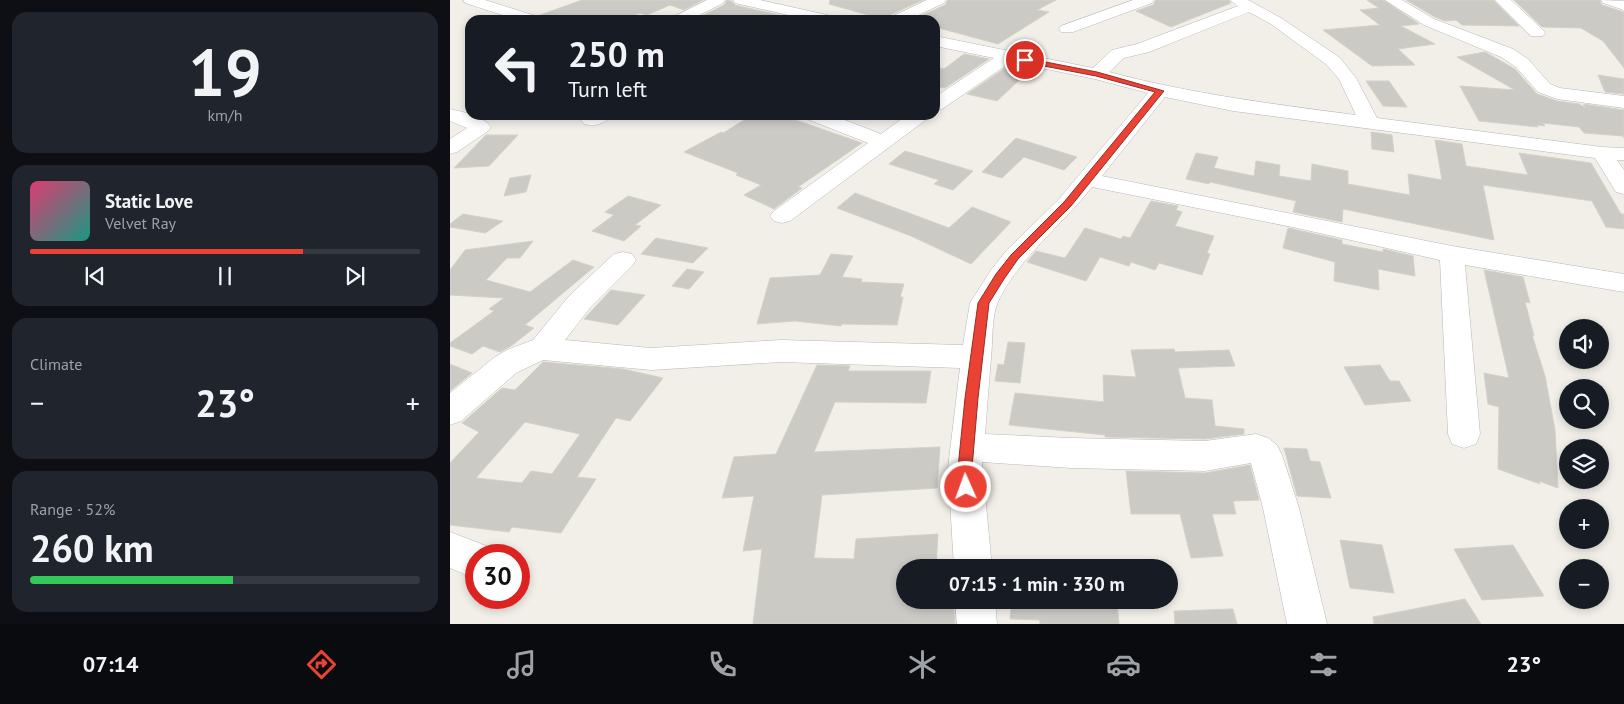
<!DOCTYPE html>
<meta charset="utf-8">
<style>
:root{--surface:#171b24;--page:#20242c;--text:#f1f3f6;--muted:#9ea1a6;--line:#363941;--accent:#ea4335}
body{margin:0;font-family:"PT Sans",sans-serif;background:var(--page);color:var(--text);height:100vh;display:flex;flex-direction:column;font-size:19px;white-space:nowrap}
*{box-sizing:border-box;margin:0}
p{font-size:16px;color:var(--muted)}
.icon{flex:none;width:28px;height:28px;fill:none;stroke:currentColor;stroke-width:2;stroke-linecap:round;stroke-linejoin:round}
.map{position:relative;flex:1;overflow:hidden}
.sheet{display:flex;flex-direction:column;gap:12px;padding:12px;background:#0d0f14;width:450px}
.sheet>*{flex:none}
.hud{position:absolute;left:15px;top:15px;width:475px;height:105px;border-radius:15px;box-shadow:0 2px 8px #0003;background:#171b24;color:var(--text);overflow:hidden}
.tools{position:absolute;left:1109px;top:319px;display:grid;gap:10px}
.tools a{display:grid;place-items:center;width:50px;height:50px;border-radius:50%;background:var(--surface);box-shadow:0 2px 8px #0003;font-size:25px}
.speed{position:absolute;left:15px;top:544px;display:flex;gap:10px;font-size:25px;font-weight:700;text-align:center}
.speed>*{display:grid;place-content:center;width:65px;height:65px;border-radius:50%;background:var(--surface);box-shadow:0 2px 8px #0003;line-height:1}
.speed .limit{border:8px solid #d22;background:#fff;color:#111}
.pin{position:absolute;display:grid;place-items:center;width:42px;height:42px;color:#fff;margin:-21px;border:2px solid #fff;border-radius:50%;box-shadow:0 1px 5px #0007}
.me{position:absolute;width:55px;margin:-28px;rotate:358deg;stroke-linejoin:round;filter:drop-shadow(0 0 4px #0008)}
.turn{display:flex;align-items:center;gap:18px;height:105px;padding:0 20px;font-size:22px}
.turn .icon{width:65px;height:65px;stroke-width:2.5}
.turn b{display:block;font-size:35px;line-height:42px}
.big{font-size:38px;font-weight:700;line-height:1.1}
.sheet .card{flex:1;display:flex;flex-direction:column;justify-content:center;gap:8px;min-width:0;padding:0 18px;border-radius:15px;background:var(--page)}
.sheet .dial{align-items:center;gap:0}
.dial b{font-size:65px;line-height:1}
.song{display:flex;align-items:center;gap:15px}
.cover{width:60px;height:60px;border-radius:8px;background:linear-gradient(135deg,hsl(340 70% 55%),hsl(170 70% 35%))}
.played{height:5px;border-radius:2px;background:linear-gradient(90deg,var(--accent) 70%,var(--line) 70%)}
.keys{display:flex;justify-content:space-around;direction:ltr}
.heat{display:flex;justify-content:space-between;align-items:center;font-size:28px;direction:ltr}
.charge{height:8px;border-radius:4px;background:linear-gradient(90deg,#34c759 52%,var(--line) 0)}
.trip{position:absolute;left:446px;top:559px;width:282px;height:50px;border-radius:25px;background:var(--surface);box-shadow:0 2px 8px #0003;font-weight:700;line-height:50px;text-align:center}
.tabs{display:flex;height:80px;justify-content:space-around;align-items:center;background:#090b0e;color:var(--muted)}
.tabs .icon{width:35px;height:35px}
.tabs .active{color:var(--accent)}
.tabs b{font-size:22px;color:var(--text)}
main{display:flex;flex:1;min-height:0}
.map>svg:first-child{display:block}
.building{fill:#cccac5;stroke:#d6d1c6;fill-rule:evenodd}
.lines{fill:none;stroke-linecap:round;stroke-linejoin:round}
.minor-casing{stroke:#b5b8bc;stroke-width:1}
.minor{fill:#fff;fill-rule:evenodd}
.route{fill:#ea4335;stroke:#982c22}
</style>
<main>
<section class="sheet">
<div class="card dial"><b>19</b><p>km/h</p></div>
<div class="card">
<div class="song"><i class="cover"></i><div><b>Static Love</b><p>Velvet Ray</p></div></div>
<div class="played"></div>
<div class="keys"><svg class="icon" aria-label="previous" viewBox="0 0 24 24"><path d="M18 5L8 12l10 7zM5 5v14"/></svg><svg class="icon" aria-label="pause" viewBox="0 0 24 24"><path d="M8 5v14M16 5v14"/></svg><svg class="icon" aria-label="next" viewBox="0 0 24 24"><path d="M6 5l10 7-10 7zM19 5v14"/></svg></div>
</div>
<div class="card"><p>Climate</p>
<div class="heat"><a>−</a><b class="big">23°</b><a>+</a></div>
</div>
<div class="card"><p>Range · 52%</p><b class="big">260 km</b><div class="charge"></div></div>
</section>
<div class="map">
<svg width="1174" height="624" viewBox="0 0 1174 624">
<rect width="100%" height="100%" fill="#f1efe8"/>
<g class="building">
<polygon points="132,0 253,0 234,10 220,5 197,15 190,13 172,20 94,20 90,15"/>
<polygon points="277,0 281,1 285,5 337,17 336,20 265,20 252,16 274,5"/>
<polygon points="380,0 473,0 440,15 436,20 379,4"/>
<polygon points="498,0 606,0 587,10 599,12 548,44 485,27 485,20 462,20 495,5"/>
<polygon points="706,0 778,0 781,3 721,27 686,11 703,5"/>
<polygon points="917,0 933,0 969,24 951,26 985,44 948,49 965,65 922,66 873,30 930,25 910,10 929,8"/>
<polygon points="956,0 1043,0 1069,26 1012,25 1006,20 995,21 985,17"/>
<polygon points="1064,0 1149,0 1152,5 1174,12 1174,68 1153,41 1131,28 1092,27"/>
<polygon points="1035,52 1065,69 1087,94 1107,101 1129,104 1136,108 1133,104 1174,110 1174,138 1173,136 1134,133 1129,127 1093,123 1095,126 1087,125 1088,127 1029,121 1010,86 1065,90 1007,57"/>
<polygon points="514,54 539,59 495,88 485,86 485,67 494,69"/>
<polygon points="561,64 582,68 547,101 517,94"/>
<polygon points="1148,75 1174,79 1174,94 1155,92"/>
<polygon points="916,81 939,81 957,107 933,106"/>
<polygon points="302,115 331,115 412,143 348,187 352,188 324,209 294,195 311,185 286,175 288,173 234,152 271,132 273,133"/>
<polygon points="921,132 942,135 944,152 922,149"/>
<polygon points="36,135 68,135 39,166 4,168"/>
<polygon points="566,138 627,157 614,170 574,157 552,178 532,172"/>
<polygon points="985,140 1012,144 1016,166 1078,175 1069,153 1141,163 1171,214 1174,214 1174,229 1156,227 1142,201 1033,185 1044,240 893,209 892,222 843,212 846,201 760,182 759,184 736,179 746,153 768,157 764,168 804,176 806,161 830,165 829,176 861,181 862,164 898,171 898,184 960,195 958,174 992,180"/>
<polygon points="455,151 523,171 503,190 484,184 489,180 439,164"/>
<polygon points="81,175 76,192 54,196 60,178"/>
<polygon points="405,193 499,228 522,207 561,222 521,264 461,236 387,208"/>
<polygon points="178,196 211,205 185,225 191,226 174,241 142,231 164,215 155,212"/>
<polygon points="701,201 728,206 726,210 732,212 725,226 764,236 757,253 760,254 752,275 709,263 705,270 681,262 679,266 650,257 636,281 577,262 586,251 615,258 635,228 671,239 673,236 680,238"/>
<polygon points="13,214 53,221 35,233 0,227 0,224"/>
<polygon points="838,228 892,240 892,244 933,252 933,249 963,256 965,276 928,269 929,290 884,281 885,262 833,248"/>
<polygon points="206,238 258,248 243,263 191,254"/>
<polygon points="83,241 70,258 57,258 36,280 80,292 123,260 144,267 75,325 84,328 61,346 50,352 33,346 22,354 0,346 0,343 44,311 39,309 54,298 0,295 0,270 15,250"/>
<polygon points="381,254 403,256 392,277 412,279 411,282 454,284 450,297 453,297 447,325 392,324 391,326 345,321 307,324 320,278 370,275"/>
<polygon points="237,269 254,272 239,289 222,286"/>
<polygon points="1034,270 1073,277 1080,303 1075,302 1084,336 1082,335 1095,376 1105,430 1108,488 1089,481 1090,484 1048,469 1049,407 1038,404 1034,373 1059,378"/>
<polygon points="161,290 195,295 168,325 134,319"/>
<polygon points="558,342 575,343 570,383 545,381 548,364 554,365"/>
<polygon points="724,349 725,352 779,350 785,366 728,368 735,398 762,400 765,426 794,429 794,434 755,439 655,437 655,435 559,425 565,393 654,402 653,375 686,377 681,350"/>
<path d="M93,362l80,7 40,9 -33,43 -14,-3 -39,59 19,2 -35,54 -49,-6 -3,5 -59,-7v-62l29,-31 -17,-9 40,-35 13,2zM75,422l55,12 -28,40 -21,-3 -9,12 -46,-5z"/>
<polygon points="0,364 22,373 0,391"/>
<polygon points="367,365 400,366 398,371 481,371 476,403 385,402 364,452 490,447 487,488 372,495 364,558 404,559 406,539 488,534 486,568 455,568 455,600 503,600 505,624 303,624 312,549 293,551 304,496 272,498 284,457 326,454"/>
<polygon points="930,365 940,381 949,381 961,401 915,405 894,367"/>
<polygon points="834,448 857,449 860,461 870,462 881,498 847,496"/>
<polygon points="800,465 809,500 783,501 786,514 762,514 773,556 741,558 730,514 681,514 676,471 755,473"/>
<polygon points="890,540 932,545 944,593 900,588"/>
<polygon points="1063,545 1094,596 1032,600 1004,549"/>
<polygon points="1015,599 1031,624 924,624 923,617"/>
<polygon points="562,600 581,600 581,603 667,603 669,624 590,624 590,620 560,619"/>
<polygon points="783,609 787,624 725,624 724,611"/>
</g>
<g class="lines">
<defs>
<g id="minor">
<polygon points="13,0 35,0 89,17 92,20 68,20 15,3"/>
<polygon points="257,0 275,0 273,3 240,20 220,20 223,17"/>
<polygon points="283,0 310,0 386,17 389,20 360,20 285,3"/>
<polygon points="477,0 496,0 494,3 458,20 438,20 441,17"/>
<polygon points="683,0 704,0 702,3 623,32 611,32 609,29 611,26"/>
<path d="M780,0h18l33,18 58,39 17,21 21,40 225,29 22,1v12h-7l7,10v24l-8,-2 -21,-34 -362,-47 -68,-14 -63,79 350,70 172,28v18l-159,-27 15,169 -4,10 -12,4 -12,-4 -4,-10 -8,-174 -143,-32 -205,-41c-28,36 -76,74 -94,115 -7,16 -5,39 -7,56 -2,25 -4,50 -6,76l86,4 134,3 51,-7 12,4 9,7 5,10 17,53 28,116h-40l-24,-116 -12,-45 -46,8 -134,-3 -89,-6 10,106h-38l-6,-100 12,-100 -179,-6 -130,8 -108,-10 -27,13 -55,48 -11,4v-32l45,-36 12,-7 26,-10 37,-45 44,-41 9,-2 9,2 4,6 -4,6 -43,43 -24,31 86,8 130,-8 182,5 7,-42 21,-33 15,-19 53,-52 89,-106 -53,-14 -84,-17 -69,47 -7,2v-14l59,-39 -59,-12v-10l158,32 19,-18 25,-6 101,-38zM799,12l22,12 56,41 12,14 17,36c-83,-11 -165,-21 -247,-43l15,-14 25,-6z"/>
<polygon points="935,0 952,0 984,19 1063,49 1078,59 1100,84 1110,88 1174,96 1174,108 1107,99 1088,92 1066,67 1051,57 974,25"/>
<polygon points="1045,0 1061,0 1093,30 1095,33 1093,36 1081,36"/>
<polygon points="1151,0 1174,1 1174,10 1153,3"/>
<path d="M0,109c13,3 33,7 41,18l-3,4 -31,21 -7,2v-15l17,-11 -17,-7z"/>
<path d="M136,115h25c-6,9 -17,12 -27,9l-3,-4z"/>
<polygon points="354,115 382,115 431,134 457,115 480,115 477,119 340,221 332,223 324,221 320,216 324,211 418,143 357,119"/>
<polygon points="0,532 39,547 43,555 26,555 26,579 0,568"/>
<polygon points="505,600 545,600 547,624 507,624"/>
</g>
</defs>
<use href="#minor" class="minor-casing"/>
<use href="#minor" class="minor"/>
</g>
<polygon class="route" points="575,58 647,72 714,91 621,206 568,259 554,279 539,303 528,398 522,468 524,487 522,492 516,494 511,492 508,468 515,398 528,303 546,274 561,255 614,202 705,92 646,76 573,62 573,59"/>
</svg>
<div class="tools">
<a><svg class="icon" aria-label="sound" viewBox="0 0 24 24"><path d="M4 9h4l5-4v14l-5-4H4zM17 9q2 3 0 6"/></svg></a>
<a><svg class="icon" aria-label="search" viewBox="0 0 24 24"><circle cx="10" cy="10" r="6"/><path d="M15 15l6 6"/></svg></a>
<a><svg class="icon" aria-label="layers" viewBox="0 0 24 24"><path d="M12 4l9 5-9 5-9-5zM3 14l9 5 9-5"/></svg></a>
<a>+</a>
<a>−</a>
</div>
<div class="speed"><div class="limit">30</div></div>
<div class="pin" style="left:575px;top:60px;background:#d93025"><svg class="icon" aria-label="arrive" viewBox="0 0 24 24"><path d="M6 21V4h12l-3 4 3 4H6"/></svg></div>
<svg class="me" style="left:516px;top:487px" viewBox="-20 -20 40 40"><circle r="17" fill="#ea4335" stroke="#fff" stroke-width="3"/><path d="M0-11L8 9 0 5-8 9z" fill="#fff"/></svg>
<div class="trip">07:15 · 1 min · 330 m</div>
<div class="hud">
<div class="turn"><svg class="icon" aria-label="left" viewBox="0 0 24 24"><path d="M17 20v-9H6M10 6l-5 5 5 5"/></svg><div><b>250 m</b>Turn left</div></div>
</div>
</div>
</main>
<nav class="tabs">
<b>07:14</b>
<svg class="icon active" aria-label="directions" viewBox="0 0 24 24"><path d="M12 3l9 9-9 9-9-9zM9 14v-3h6M13 9l2 2-2 2"/></svg>
<svg class="icon" aria-label="music" viewBox="0 0 24 24"><path d="M9 18V5l10-2v13"/><circle cx="6" cy="18" r="3"/><circle cx="16" cy="16" r="3"/></svg>
<svg class="icon" aria-label="phone" viewBox="0 0 24 24"><path d="M5 4h4l2 5-3 2q2 4 5 5l2-3 5 2v4C11 20 4 13 5 4z"/></svg>
<svg class="icon" aria-label="climate" viewBox="0 0 24 24"><path d="M12 3v18M4 7l16 10M4 17L20 7"/></svg>
<svg class="icon" aria-label="car" viewBox="0 0 24 24"><path d="M5 17H2v-5l4-1 3-4h7l3 4 3 1v5h-3M9 17h6M6 11h13"/><circle cx="7" cy="17" r="2"/><circle cx="17" cy="17" r="2"/></svg>
<svg class="icon" aria-label="filters" viewBox="0 0 24 24"><path d="M4 7h16M4 17h16"/><circle cx="9" cy="7" r="2"/><circle cx="15" cy="17" r="2"/></svg>
<b>23°</b>
</nav>
